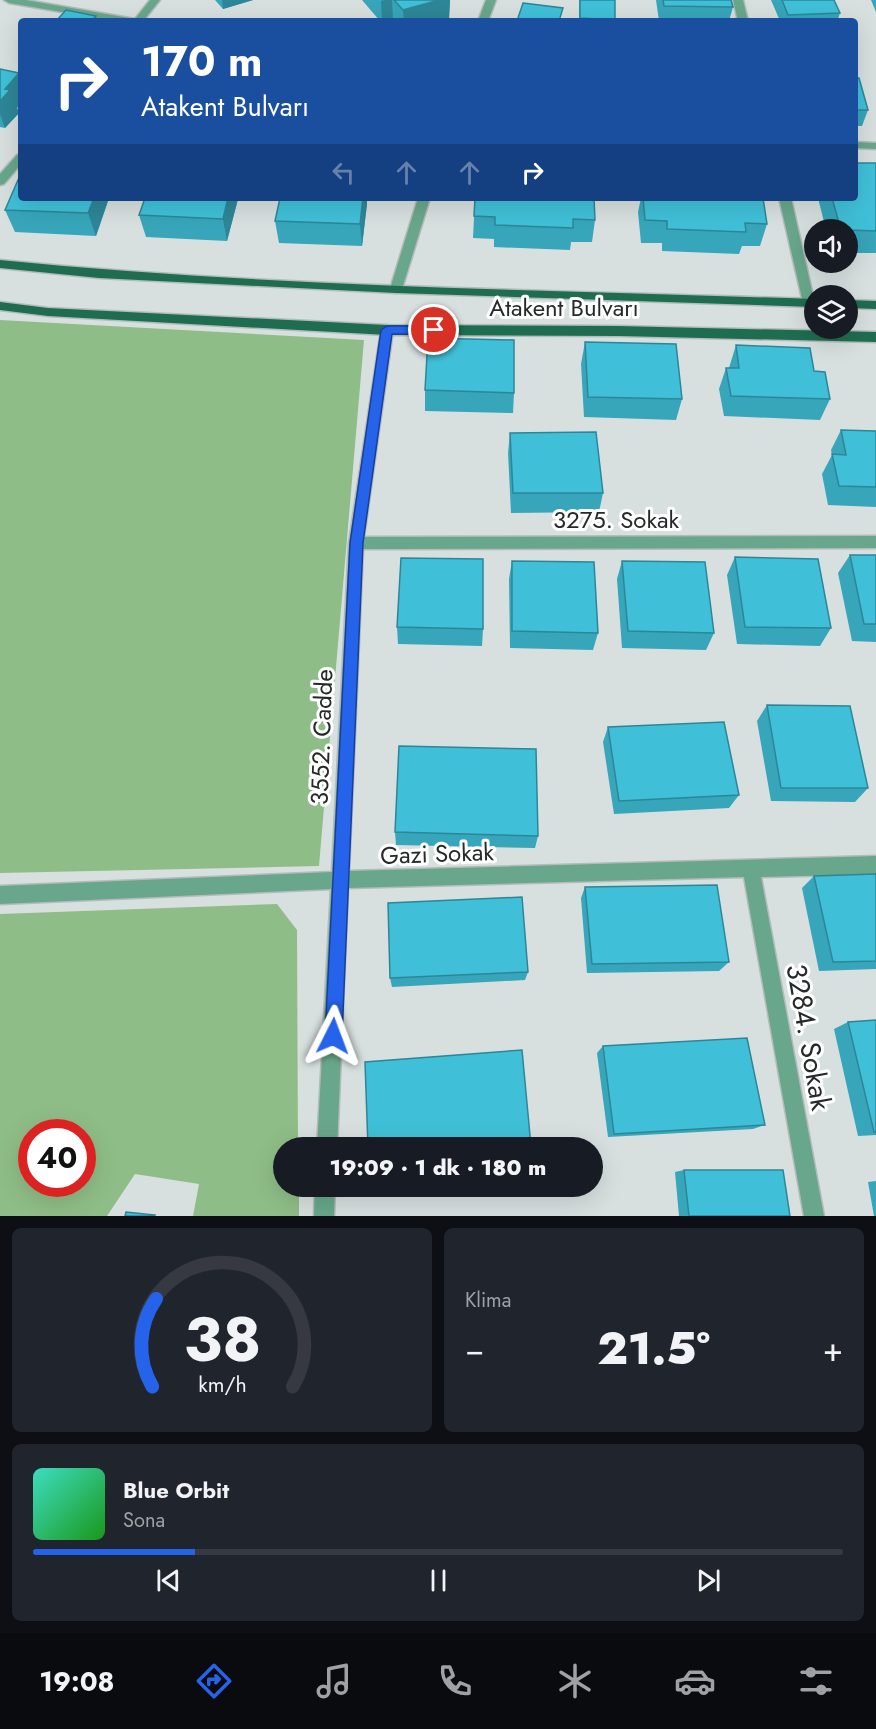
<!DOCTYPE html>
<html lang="tr">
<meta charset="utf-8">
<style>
:root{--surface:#171b24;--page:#20242c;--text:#f1f3f6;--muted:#9ea1a6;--line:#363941;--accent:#2563eb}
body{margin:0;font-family:Jost,sans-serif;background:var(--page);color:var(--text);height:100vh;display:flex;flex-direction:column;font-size:22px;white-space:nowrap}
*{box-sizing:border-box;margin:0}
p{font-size:20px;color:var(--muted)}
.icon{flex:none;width:33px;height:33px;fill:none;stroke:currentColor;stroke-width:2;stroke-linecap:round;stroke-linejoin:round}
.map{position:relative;height:1216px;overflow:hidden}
.panel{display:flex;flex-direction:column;gap:12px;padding:12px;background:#0d0f14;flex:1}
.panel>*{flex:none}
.top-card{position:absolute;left:18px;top:18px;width:840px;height:183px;border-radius:6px;box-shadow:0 6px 24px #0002;background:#1a4fa0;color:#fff;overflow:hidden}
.tools{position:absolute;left:804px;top:219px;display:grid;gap:12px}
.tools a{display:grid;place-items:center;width:54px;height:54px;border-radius:50%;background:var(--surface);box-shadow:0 6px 24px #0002;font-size:30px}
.speed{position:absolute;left:18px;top:1119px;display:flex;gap:12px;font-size:30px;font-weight:700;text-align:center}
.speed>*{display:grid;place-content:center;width:78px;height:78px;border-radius:50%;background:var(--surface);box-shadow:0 6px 24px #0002;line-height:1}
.speed .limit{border:9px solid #d22;background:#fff;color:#111}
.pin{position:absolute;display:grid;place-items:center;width:51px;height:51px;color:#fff;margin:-26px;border:3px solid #fff;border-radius:50%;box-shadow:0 2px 6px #0007}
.me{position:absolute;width:66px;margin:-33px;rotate:3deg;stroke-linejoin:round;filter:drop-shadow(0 0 4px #0008)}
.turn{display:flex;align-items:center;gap:21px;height:126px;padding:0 24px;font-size:27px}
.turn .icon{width:78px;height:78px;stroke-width:2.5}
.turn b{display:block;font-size:42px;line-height:51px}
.lanes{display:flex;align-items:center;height:57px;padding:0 24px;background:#0003;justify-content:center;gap:30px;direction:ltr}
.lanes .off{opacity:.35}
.big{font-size:45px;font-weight:800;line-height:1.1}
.panel .card{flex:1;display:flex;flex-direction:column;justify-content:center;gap:9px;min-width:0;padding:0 21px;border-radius:9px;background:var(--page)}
.panel .dial{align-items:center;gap:0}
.dial svg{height:156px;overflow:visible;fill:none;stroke:var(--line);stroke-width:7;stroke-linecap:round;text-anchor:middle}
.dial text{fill:var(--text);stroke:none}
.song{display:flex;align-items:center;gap:18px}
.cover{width:72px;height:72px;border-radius:9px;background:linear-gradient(135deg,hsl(170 70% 55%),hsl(120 70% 35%))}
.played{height:6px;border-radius:3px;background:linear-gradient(90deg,var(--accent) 20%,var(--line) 20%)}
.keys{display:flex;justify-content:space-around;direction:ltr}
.heat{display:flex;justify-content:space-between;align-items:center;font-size:33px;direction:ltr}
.panel .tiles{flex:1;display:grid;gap:12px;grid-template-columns:1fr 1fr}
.card:last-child{grid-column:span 2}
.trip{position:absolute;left:273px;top:1137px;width:330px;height:60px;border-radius:30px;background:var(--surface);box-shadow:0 6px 24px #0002;font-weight:800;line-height:60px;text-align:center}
.tab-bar{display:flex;height:96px;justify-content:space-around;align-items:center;background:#090b0e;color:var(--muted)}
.tab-bar .icon{width:42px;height:42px}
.tab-bar .active{color:var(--accent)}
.tab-bar b{font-size:27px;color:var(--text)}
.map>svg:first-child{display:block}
.green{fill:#8fbd87;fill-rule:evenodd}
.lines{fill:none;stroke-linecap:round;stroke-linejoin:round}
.minor-casing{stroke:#b4bcbb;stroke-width:3}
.major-casing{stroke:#b4bcbb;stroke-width:3}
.minor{fill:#68a78b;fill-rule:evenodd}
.major{fill:#1f6d51;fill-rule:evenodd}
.wall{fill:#37a5ba}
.shaded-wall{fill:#2d8697}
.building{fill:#40c0d8;stroke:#2d8697;stroke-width:1.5}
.route{fill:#2563eb;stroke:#184099;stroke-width:1.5}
.labels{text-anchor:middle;stroke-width:6;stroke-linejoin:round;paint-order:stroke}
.street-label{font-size:24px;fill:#272a2a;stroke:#fff}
.near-street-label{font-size:28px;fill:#272a2a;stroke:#fff}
</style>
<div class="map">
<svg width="876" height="1216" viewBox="0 0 876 1216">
<rect width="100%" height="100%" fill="#d7e0df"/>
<g class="green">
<polygon points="0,320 364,340 319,866 0,873"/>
<path d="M277,904l20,26 1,217 -14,1v38l15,1v29h-106l6,-32 -64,-10 -28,42h-107v-302zM32,1132h50v52h-50z"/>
</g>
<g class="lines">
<defs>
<g id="minor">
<polygon points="4,0 26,0 135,19 150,0 160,0 143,21 115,21 9,3"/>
<polygon points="486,0 496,0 488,21 478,21"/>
<polygon points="733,0 743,0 748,21 738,21"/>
<polygon points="855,142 876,143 876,149 855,148"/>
<polygon points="21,154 21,164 4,184 0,185 0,174 17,155"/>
<polygon points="418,198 430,198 402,289 396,293 390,289"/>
<polygon points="779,198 791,198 814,300 813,306 809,307 803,303"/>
<polygon points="387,325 393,330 364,537 876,536 876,548 363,549 349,871 876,856 876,874 761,877 824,1216 804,1216 744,877 348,888 337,1148 317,1148 331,889 0,904 0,886 332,872 349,543 381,330"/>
<polygon points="315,1186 335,1186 334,1216 314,1216"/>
</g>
<g id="major">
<path d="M0,260c270,27 543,30 814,39v8l-418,-14 -297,-15 -99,-10z"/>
<polygon points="848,300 876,301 876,309 848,308"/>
<polygon points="0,302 48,308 387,325 619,326 876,332 876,342 619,336 387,335 48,316 0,310"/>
</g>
</defs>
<use href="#minor" class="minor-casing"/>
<use href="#major" class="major-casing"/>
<use href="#minor" class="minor"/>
<use href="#major" class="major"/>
</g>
<g class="wall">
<polygon points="215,0 253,0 223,9"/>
<polygon points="362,0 450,0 449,19 444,21 380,21"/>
<rect x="579" y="0" width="36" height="21"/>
<polygon points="656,0 731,0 733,7 729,21 659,21"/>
<polygon points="771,0 834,0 840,13 838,19 842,21 780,21"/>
<polygon points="871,0 876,0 876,12"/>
<polygon points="0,69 21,78 21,103 17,108 19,113 5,128 0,127"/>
<polygon points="855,78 868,110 862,126 855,126"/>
<polygon points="876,163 876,253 848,253 848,230 826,230 818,198 855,198"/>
<polygon points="109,198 96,236 15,232 5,210"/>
<polygon points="145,198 238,198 238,199 227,241 146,237 139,215"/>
<polygon points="280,198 367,198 367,204 362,246 279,243 275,221"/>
<polygon points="475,198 595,220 592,242 571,242 570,250 494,247 494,239 473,238"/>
<polygon points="641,198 763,198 767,224 760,246 742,246 739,254 662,251 662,243 641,243 638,212"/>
<polygon points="585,342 682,399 676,420 584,417 581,364"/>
<polygon points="736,345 814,371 830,399 820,420 724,416 719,389 726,368 729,368"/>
<polygon points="425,390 514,393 513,413 425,411"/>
<polygon points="841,430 876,431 876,507 828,505 822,474 832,455 831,450"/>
<polygon points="510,433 603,493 599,512 511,513 508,453"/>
<polygon points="850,555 876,555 876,642 852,641 838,573"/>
<polygon points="735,557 831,628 820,646 737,644 727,575"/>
<polygon points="512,561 598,633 593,650 510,648 509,579"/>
<polygon points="622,561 714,633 706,650 622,648 617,579"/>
<polygon points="397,627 483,629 482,646 398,644"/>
<polygon points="767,705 868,788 855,802 771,801 757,721"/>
<polygon points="608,727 739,795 729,808 614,814 603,742"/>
<polygon points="395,832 538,836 535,848 396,845"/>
<polygon points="876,874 876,969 819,971 802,888 814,876"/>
<polygon points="585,887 729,962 719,971 587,973 581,898"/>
<polygon points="528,972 525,980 392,987 390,978"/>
<polygon points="876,1020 876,1135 858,1136 834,1029 848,1022"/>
<polygon points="603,1046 765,1125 753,1129 608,1137 597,1053"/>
<polygon points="684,1170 790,1216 679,1216 675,1172"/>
<polygon points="876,1181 876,1216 874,1216 868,1182"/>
</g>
<g class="shaded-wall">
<polygon points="222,0 253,0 223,9"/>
<polygon points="385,0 392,0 393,21 382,21 381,1"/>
<polygon points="439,0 450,0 449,19 444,21 404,21 403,10"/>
<polygon points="96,16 97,21 91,21"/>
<polygon points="19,73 21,78 21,103 17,108 19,113 5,128 0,114 0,101 5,89"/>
<polygon points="94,198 109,198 96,236 88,213"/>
<polygon points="228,198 238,198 238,199 227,241 223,219"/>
<polygon points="363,198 367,198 367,204 362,246 360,224"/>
</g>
<g class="building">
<polygon points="394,0 439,0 403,10"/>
<polygon points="580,0 615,0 615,20 580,18"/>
<polygon points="663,0 731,0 733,7 664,6"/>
<polygon points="782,0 834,0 840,13 788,15"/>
<polygon points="523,3 563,8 559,21 517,21"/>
<polygon points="66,10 96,16 91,21 56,21"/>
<polygon points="151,19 165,21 150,21"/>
<polygon points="784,19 841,19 842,21 784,21"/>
<polygon points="0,69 19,73 5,89 10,90 0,101"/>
<polygon points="855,78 859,78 868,110 855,110"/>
<polygon points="855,163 876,163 876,231 848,230 841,230 832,198 855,198"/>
<polygon points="21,173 21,198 94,198 88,213 5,210"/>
<polygon points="145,198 228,198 223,219 139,215"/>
<polygon points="280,198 363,198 360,224 275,221"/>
<polygon points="475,198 594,198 595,220 573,219 573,228 495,225 495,217 474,216"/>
<polygon points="643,198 763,198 767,224 745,223 746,232 667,229 667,221 645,220"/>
<polygon points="428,338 514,340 514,393 425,390"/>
<polygon points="585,342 676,344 682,399 588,397"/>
<polygon points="736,345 810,348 814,371 825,372 830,399 731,396 726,368 739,368"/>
<polygon points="841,430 876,431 876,487 839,486 832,454 846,455"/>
<polygon points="596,432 603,493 513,493 510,433"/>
<polygon points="850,555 876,555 876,624 864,624"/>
<polygon points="735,557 818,559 831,628 745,627"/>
<polygon points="401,558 483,559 483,629 397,627"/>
<polygon points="512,561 594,562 598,633 512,631"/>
<polygon points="622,561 705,562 714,633 628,631"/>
<polygon points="767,705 850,706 868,788 781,788"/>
<polygon points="724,722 739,795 619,801 608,727"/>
<polygon points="399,746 536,749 538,836 395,832"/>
<polygon points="876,874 876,961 833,962 814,876"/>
<polygon points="717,885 729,962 592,964 585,887"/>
<polygon points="522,897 528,972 390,978 388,903"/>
<polygon points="876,1020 876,1132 874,1132 848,1022"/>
<polygon points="747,1038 765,1125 614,1134 603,1046"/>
<polygon points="522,1050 531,1146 509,1148 368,1148 365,1062"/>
<polygon points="684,1170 783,1170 790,1216 689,1216"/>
<polygon points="126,1212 155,1215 154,1216 125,1216"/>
</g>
<polygon class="route" points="387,326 434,326 439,330 434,334 392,334 363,543 342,1036 339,1042 333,1045 327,1042 325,1036 350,543 381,330"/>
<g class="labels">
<g class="street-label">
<text x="564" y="316">Atakent Bulvarı</text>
<text x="616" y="528">3275. Sokak</text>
<text transform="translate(322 737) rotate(-88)" y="8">3552. Cadde</text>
<text transform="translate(437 854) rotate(-2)" y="8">Gazi Sokak</text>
</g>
<g class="near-street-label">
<text transform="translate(809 1037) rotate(80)" y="10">3284. Sokak</text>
</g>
</g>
</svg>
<div class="tools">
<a><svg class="icon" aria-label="sound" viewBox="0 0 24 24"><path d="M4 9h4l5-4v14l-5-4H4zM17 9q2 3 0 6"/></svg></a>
<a><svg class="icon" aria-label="layers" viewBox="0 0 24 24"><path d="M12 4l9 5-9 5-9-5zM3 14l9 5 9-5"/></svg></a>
</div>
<div class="speed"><div class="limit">40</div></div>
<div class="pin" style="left:434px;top:330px;background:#d93025"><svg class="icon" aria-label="arrive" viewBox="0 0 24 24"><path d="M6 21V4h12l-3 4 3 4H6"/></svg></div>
<svg class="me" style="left:333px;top:1036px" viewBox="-20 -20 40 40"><path d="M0-17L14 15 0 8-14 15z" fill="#2563eb" stroke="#fff" stroke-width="4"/></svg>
<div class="trip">19:09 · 1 dk · 180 m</div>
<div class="top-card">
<div class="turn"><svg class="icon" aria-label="right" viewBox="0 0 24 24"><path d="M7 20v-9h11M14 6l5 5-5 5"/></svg><div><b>170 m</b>Atakent Bulvarı</div></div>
<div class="lanes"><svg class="icon off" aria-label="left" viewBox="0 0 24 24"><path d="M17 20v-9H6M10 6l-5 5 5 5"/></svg><svg class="icon off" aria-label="ahead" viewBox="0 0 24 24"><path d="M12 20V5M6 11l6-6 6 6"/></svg><svg class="icon off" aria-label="ahead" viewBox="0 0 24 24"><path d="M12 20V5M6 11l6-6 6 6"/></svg><svg class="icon" aria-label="right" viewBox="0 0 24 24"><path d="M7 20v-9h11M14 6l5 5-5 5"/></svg></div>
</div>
</div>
<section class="panel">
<div class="tiles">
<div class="card dial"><svg viewBox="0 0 100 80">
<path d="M14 69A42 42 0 1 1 86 69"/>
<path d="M14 69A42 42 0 0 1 16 24" stroke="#2563eb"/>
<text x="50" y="56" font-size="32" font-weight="700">38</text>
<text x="50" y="72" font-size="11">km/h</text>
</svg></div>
<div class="card"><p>Klima</p>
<div class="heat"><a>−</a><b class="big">21.5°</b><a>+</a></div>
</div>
<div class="card">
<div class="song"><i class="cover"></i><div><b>Blue Orbit</b><p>Sona</p></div></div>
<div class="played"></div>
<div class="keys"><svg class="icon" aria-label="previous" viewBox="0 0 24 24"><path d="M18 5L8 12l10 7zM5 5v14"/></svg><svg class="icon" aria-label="pause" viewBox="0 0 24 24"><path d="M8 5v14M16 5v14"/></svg><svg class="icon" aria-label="next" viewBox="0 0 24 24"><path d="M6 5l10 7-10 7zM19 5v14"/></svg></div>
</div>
</div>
</section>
<nav class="tab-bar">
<b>19:08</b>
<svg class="icon active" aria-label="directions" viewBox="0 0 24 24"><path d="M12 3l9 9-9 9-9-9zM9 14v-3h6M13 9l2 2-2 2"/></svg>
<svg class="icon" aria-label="music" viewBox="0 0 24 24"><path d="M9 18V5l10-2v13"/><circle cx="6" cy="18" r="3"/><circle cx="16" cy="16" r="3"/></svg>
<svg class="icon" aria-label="phone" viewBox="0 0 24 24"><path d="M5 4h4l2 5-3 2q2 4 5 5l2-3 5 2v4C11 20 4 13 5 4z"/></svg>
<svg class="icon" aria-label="climate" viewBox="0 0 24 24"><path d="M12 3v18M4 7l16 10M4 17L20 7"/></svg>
<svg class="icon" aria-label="car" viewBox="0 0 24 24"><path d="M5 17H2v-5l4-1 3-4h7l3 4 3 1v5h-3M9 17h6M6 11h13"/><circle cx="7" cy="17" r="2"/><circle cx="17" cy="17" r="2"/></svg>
<svg class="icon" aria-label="filters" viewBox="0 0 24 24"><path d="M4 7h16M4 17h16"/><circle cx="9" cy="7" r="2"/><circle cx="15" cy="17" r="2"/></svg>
</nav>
